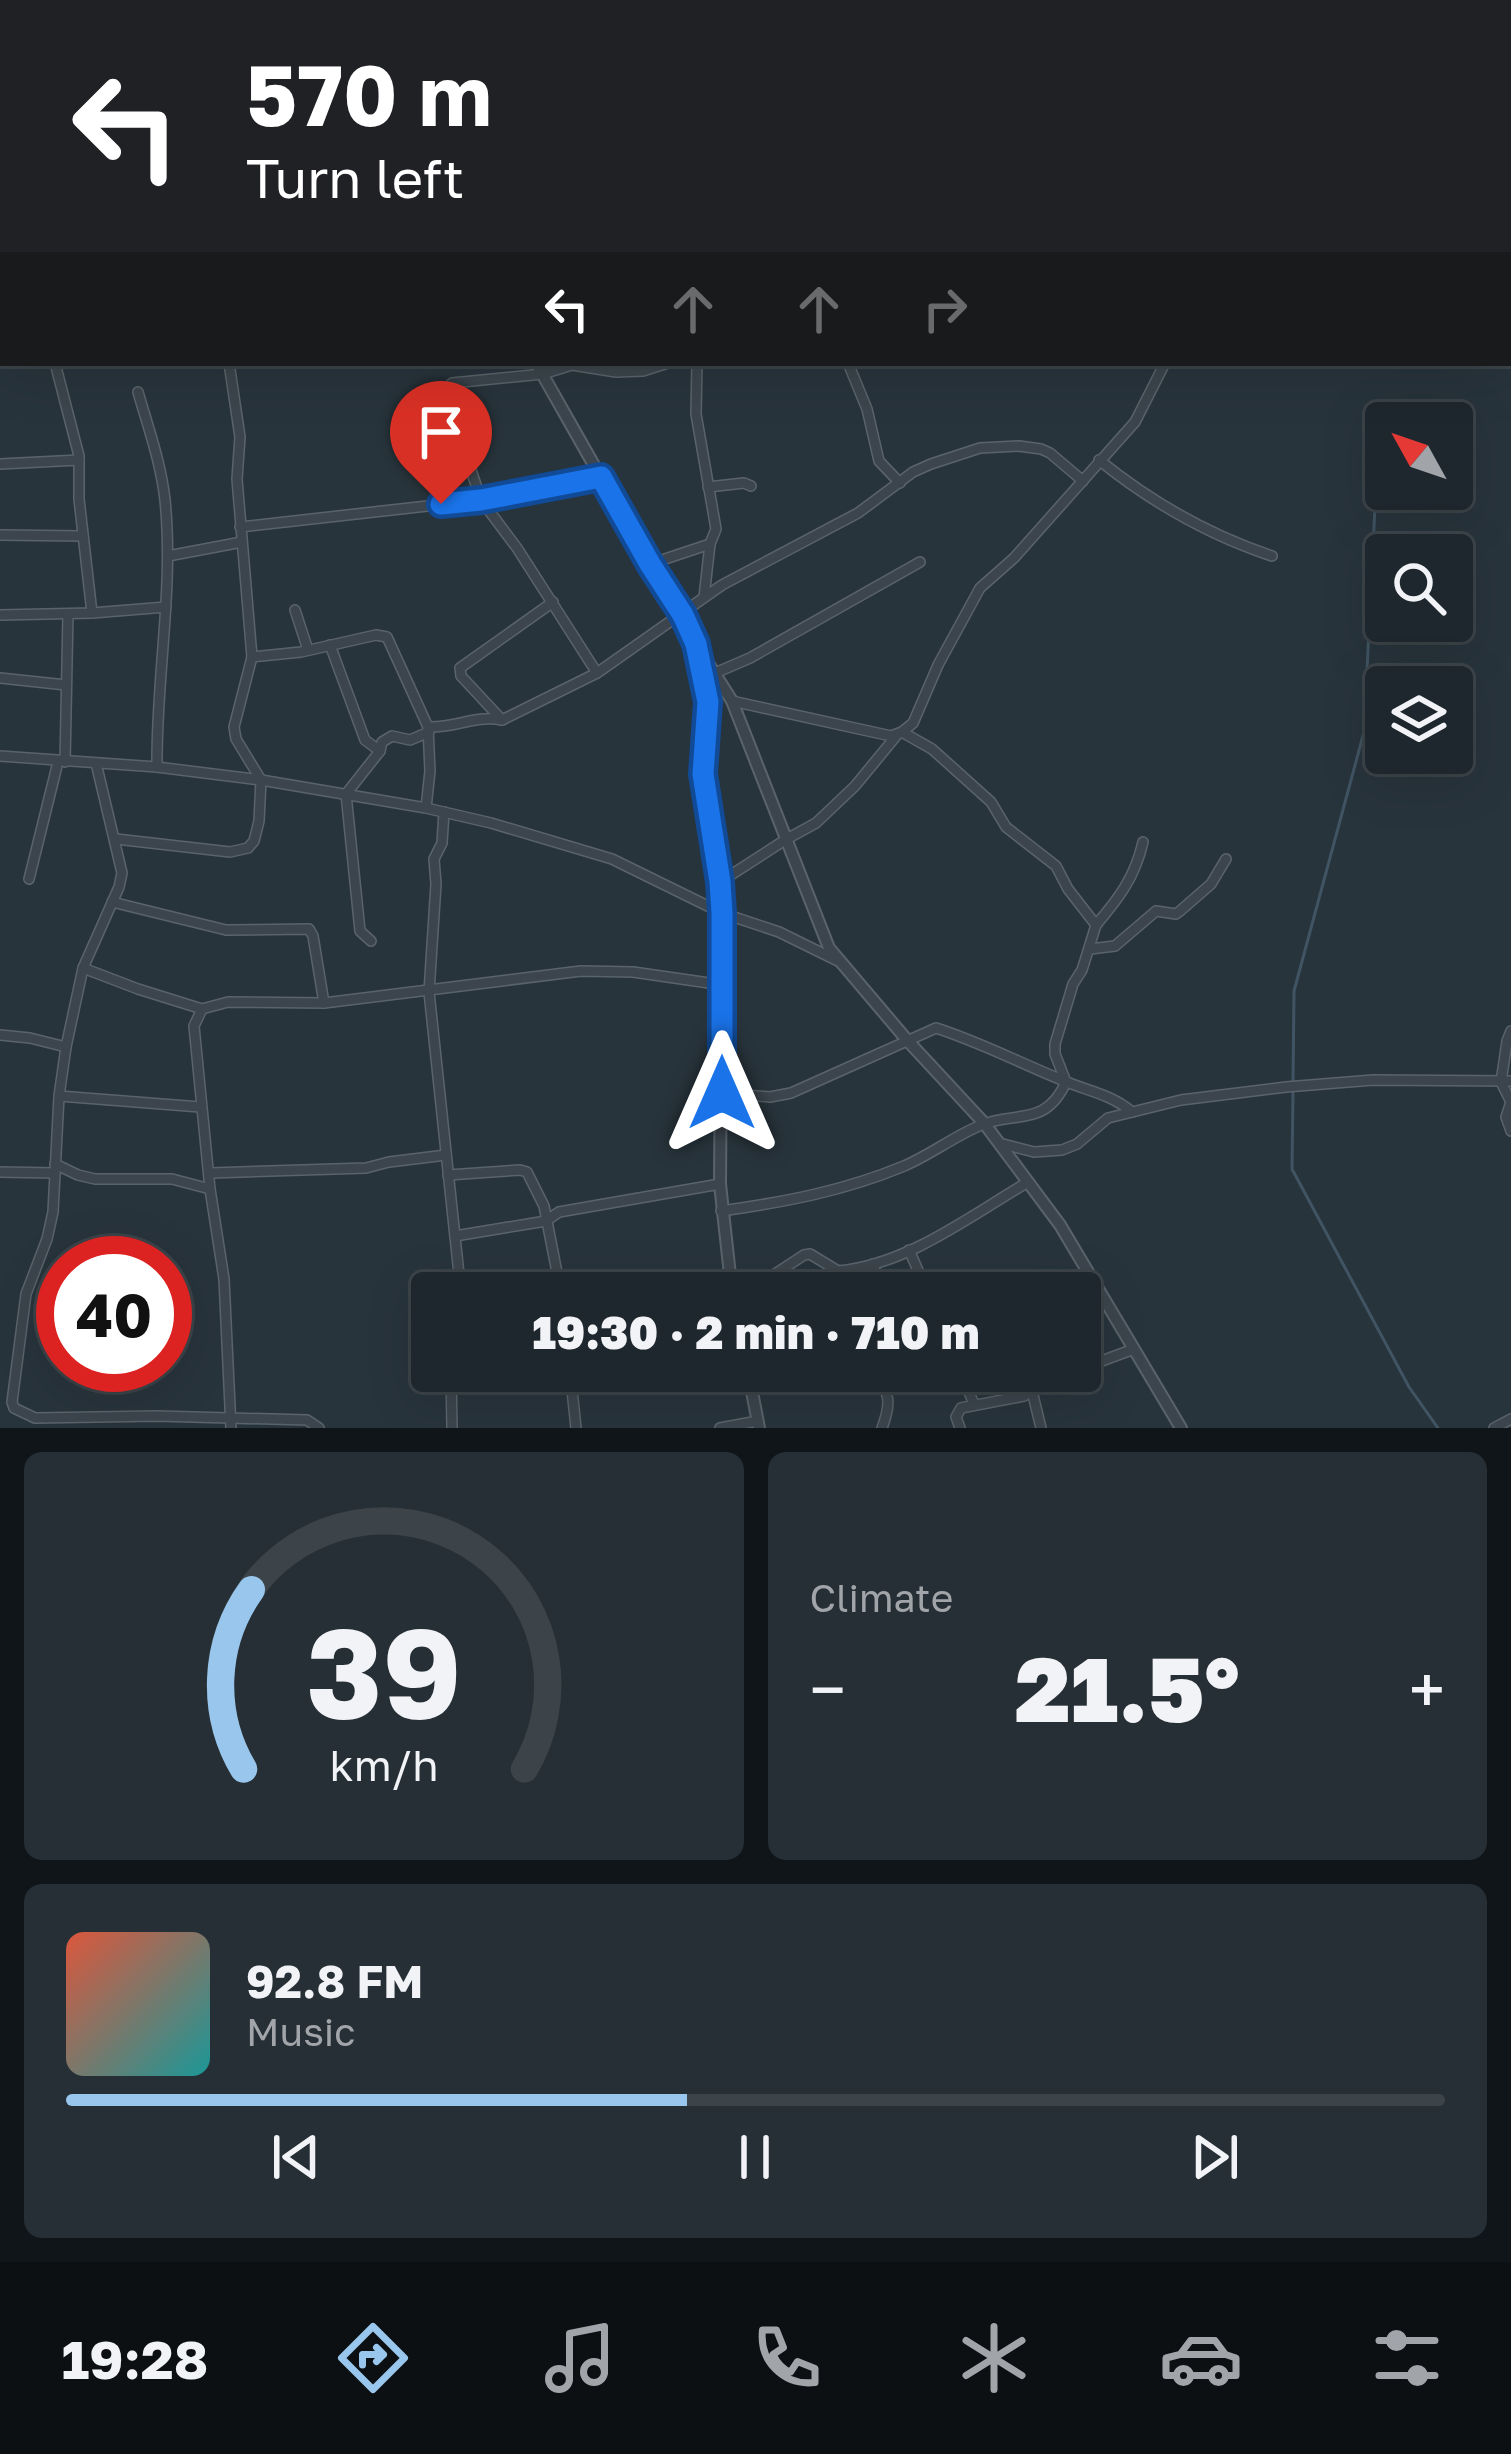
<!DOCTYPE html>
<meta charset="utf-8">
<style>
:root{--surface:#1e272d;--page:#262f35;--text:#f1f3f6;--muted:#a1a5aa;--line:#3c4449;--accent:#99c6ec}
body{margin:0;font-family:"Golos Text",sans-serif;background:var(--page);color:var(--text);height:100vh;display:flex;flex-direction:column;font-size:45px;white-space:nowrap}
*{box-sizing:border-box;margin:0}
p{font-size:39px;color:var(--muted)}
.icon{flex:none;width:66px;height:66px;fill:none;stroke:currentColor;stroke-width:2;stroke-linecap:round;stroke-linejoin:round}
.map{position:relative;height:1428px;overflow:hidden}
.sheet{display:flex;flex-direction:column;gap:24px;padding:24px;background:#101519;flex:1}
.sheet>*{flex:none}
.guide{position:absolute;left:0px;top:0px;width:1512px;height:366px;box-shadow:0 12px 48px #0002,0 0 0 3px var(--line);background:#202124;color:#fff;overflow:hidden}
.needle{width:78px;rotate:310deg}
.controls{position:absolute;left:1365px;top:402px;display:grid;gap:24px}
.controls a{display:grid;place-items:center;width:108px;height:108px;border-radius:12px;background:var(--surface);box-shadow:0 12px 48px #0002,0 0 0 3px var(--line);font-size:60px}
.speed{position:absolute;left:36px;top:1236px;display:flex;gap:24px;font-size:60px;font-weight:700;text-align:center}
.speed>*{display:grid;place-content:center;width:156px;height:156px;border-radius:50%;background:var(--surface);box-shadow:0 12px 48px #0002,0 0 0 3px var(--line);line-height:1}
.speed .limit{border:18px solid #d22;background:#fff;color:#111}
.pin{position:absolute;display:grid;place-items:center;width:102px;height:102px;color:#fff;margin:-123px -51px;border-radius:50% 50% 50% 0;rotate:-45deg;box-shadow:0 0 12px #0007}
.pin .icon{rotate:45deg}
.me{position:absolute;width:132px;margin:-66px;rotate:0deg;stroke-linejoin:round;filter:drop-shadow(0 0 9px #0008)}
.turn{display:flex;align-items:center;gap:42px;height:252px;padding:0 48px;font-size:54px}
.turn .icon{width:156px;height:156px;stroke-width:2.5}
.turn b{display:block;font-size:84px;line-height:102px}
.lanes{display:flex;align-items:center;height:114px;padding:0 48px;background:#0003;justify-content:center;gap:60px;direction:ltr}
.lanes .off{opacity:.35}
.big{font-size:90px;font-weight:800;line-height:1.1}
.sheet .widget{flex:1;display:flex;flex-direction:column;justify-content:center;gap:18px;min-width:0;padding:0 42px;border-radius:18px;background:var(--page)}
.sheet .dial{align-items:center;gap:0}
.dial svg{height:312px;overflow:visible;fill:none;stroke:var(--line);stroke-width:7;stroke-linecap:round;text-anchor:middle}
.dial text{fill:var(--text);stroke:none}
.song{display:flex;align-items:center;gap:36px}
.cover{width:144px;height:144px;border-radius:18px;background:linear-gradient(135deg,hsl(10 70% 55%),hsl(180 70% 35%))}
.played{height:12px;border-radius:6px;background:linear-gradient(90deg,var(--accent) 45%,var(--line) 45%)}
.keys{display:flex;justify-content:space-around;direction:ltr}
.heat{display:flex;justify-content:space-between;align-items:center;font-size:66px;direction:ltr}
.sheet .tiles{flex:1;display:grid;gap:24px;grid-template-columns:1fr 1fr}
.widget:last-child{grid-column:span 2}
.trip{position:absolute;left:411px;top:1272px;width:690px;height:120px;border-radius:12px;background:var(--surface);box-shadow:0 12px 48px #0002,0 0 0 3px var(--line);font-weight:800;line-height:120px;text-align:center}
.tabs{display:flex;height:192px;justify-content:space-around;align-items:center;background:#0c1012;color:var(--muted)}
.tabs .icon{width:84px;height:84px}
.tabs .active{color:var(--accent)}
.tabs b{font-size:54px;color:var(--text)}
.map>svg:first-child{display:block}
.lines{fill:none;stroke-linecap:round;stroke-linejoin:round}
.stream{stroke:#405463;stroke-width:3}
.minor-casing{stroke:#5a636b;stroke-width:12}
.tertiary-casing{stroke:#5a636b;stroke-width:14}
.minor{stroke:#3c454d;stroke-width:9}
.tertiary{stroke:#3c454d;stroke-width:10}
.route-casing{stroke:#114b97;stroke-width:30}
.route{stroke:#1a73e8;stroke-width:21}
</style>
<div class="map">
<svg width="1511" height="1428" viewBox="0 0 1511 1428">
<rect width="100%" height="100%" fill="#28343c"/>
<g class="lines">
<g class="stream">
<polyline points="1293,1083 1294,991 1364,732 1377,465"/>
<polyline points="1293,1093 1292,1169 1409,1387 1438,1428"/>
</g>
<defs>
<g id="minor">
<polyline points="28,0 29,3"/>
<polyline points="791,0 794,3"/>
<polyline points="1494,0 1497,3"/>
<polyline points="497,3 499,0"/>
<polyline points="642,3 642,0"/>
<polyline points="1239,3 1240,0"/>
<polyline points="1509,14 1511,16"/>
<polyline points="0,184 3,192"/>
<polyline points="55,363 79,456 79,499 92,613"/>
<polyline points="697,363 696,414 716,529 710,544 704,597"/>
<polyline points="848,363 867,409 879,461 900,483"/>
<path d="M138,392c10,35 23,71 27,108 9,89 -9,178 -8,267"/>
<path d="M1099,460c52,42 110,75 173,96"/>
<polyline points="0,464 79,460"/>
<polyline points="708,487 744,483 751,486"/>
<polyline points="240,527 481,500 601,477"/>
<polyline points="0,535 83,536"/>
<polyline points="168,556 242,542"/>
<polyline points="650,564 710,544"/>
<polyline points="295,610 308,650"/>
<polyline points="0,615 92,613 166,607"/>
<polyline points="330,645 365,740 380,751 382,742 392,736 410,740 429,732"/>
<polyline points="252,657 301,652 376,635 387,637 428,727 430,771 426,808"/>
<polyline points="597,673 517,548 481,500 447,398 447,389 452,383 543,374 572,365 616,372 643,371 668,363"/>
<polyline points="715,673 750,658 920,562"/>
<polyline points="0,678 66,685"/>
<polyline points="732,701 891,736 902,732 913,723 938,665 980,588 1014,558 1135,422 1165,363"/>
<polyline points="502,720 461,676 460,668 553,602"/>
<path d="M428,727c28,1 46,-12 74,-7l95,-47 125,-88 136,-72 55,-41 18,-8 49,-16 39,-2 22,3 9,4 33,28"/>
<polyline points="0,756 157,767 261,780 426,808 491,823 612,859 722,913 779,932 838,961"/>
<polyline points="65,762 68,614"/>
<polyline points="96,763 122,873 119,887 83,968 66,1047 59,1096 53,1212 47,1239 26,1294 12,1402 14,1408 35,1418 157,1416 307,1420 319,1428"/>
<polyline points="444,812 442,843 434,859 436,884 429,992 461,1293"/>
<polyline points="116,839 230,852 248,848 254,841 259,821 261,780 236,739 234,727 252,657 237,479 240,437 229,363"/>
<polyline points="29,879 58,762"/>
<polyline points="720,882 785,840 816,823 855,786 897,735"/>
<polyline points="112,902 226,930 309,929 313,936 324,1003"/>
<path d="M1096,925c23,-27 39,-48 47,-83"/>
<polyline points="371,941 360,931 346,794 380,751"/>
<polyline points="1090,949 1115,946 1156,911 1176,914 1180,911 1211,884 1226,859"/>
<polyline points="83,968 138,989 202,1009 228,1002 324,1003 581,971 633,972 723,985"/>
<polyline points="202,1009 194,1026 210,1189 224,1279 231,1428"/>
<polyline points="1511,1031 1507,1041 1501,1082 1511,1102 1506,1117 1511,1131"/>
<polyline points="0,1035 30,1038 66,1047"/>
<path d="M722,1093l48,4 21,-4 145,-65c44,14 84,35 126,52 25,11 49,14 70,32"/>
<polyline points="59,1096 200,1107"/>
<polyline points="999,1143 1034,1152 1062,1150 1077,1144 1108,1118 1181,1100 1286,1087 1373,1080 1511,1081"/>
<polyline points="55,1164 78,1175 95,1179 172,1179 210,1189"/>
<polyline points="0,1172 55,1173"/>
<polyline points="211,1173 366,1168 389,1162 446,1155"/>
<polyline points="448,1175 520,1170 527,1172 544,1206 561,1293"/>
<path d="M721,1211c64,-9 123,-20 183,-45 26,-11 49,-29 75,-40 34,-16 66,3 87,-44l-11,-28v-10l18,-60 9,-14 14,-45 -28,-36 -12,-23 -50,-39 -15,-25 -59,-53 -30,-17"/>
<polyline points="455,1236 546,1221 559,1212 599,1205 720,1184"/>
<polyline points="909,1250 928,1293"/>
<polyline points="873,1264 882,1293"/>
<polyline points="1003,1277 1008,1293"/>
<path d="M746,1293l58,-38 6,-1 28,17c69,-6 132,-55 190,-89"/>
<polyline points="1080,1369 1134,1349"/>
<polyline points="570,1371 576,1428"/>
<path d="M876,1371c13,25 16,30 6,57"/>
<polyline points="960,1371 974,1404"/>
<polyline points="451,1373 452,1428"/>
<polyline points="451,1376 516,1371"/>
<polyline points="1032,1391 1041,1428"/>
<polyline points="720,1428 758,1421"/>
<polyline points="960,1428 956,1417 961,1408 1024,1396 1049,1380 1074,1371"/>
<polyline points="1494,1428 1511,1419"/>
</g>
<g id="tertiary">
<polyline points="308,0 310,3"/>
<polyline points="0,341 3,338"/>
<polyline points="536,363 650,564 683,615 696,644 708,702 703,774 705,799 720,882 722,913 720,1184 732,1293"/>
<polyline points="701,652 732,701 829,948 907,1040 984,1123 1060,1225 1181,1428"/>
<polyline points="748,1371 759,1428"/>
</g>
</defs>
<use href="#minor" class="minor-casing"/>
<use href="#tertiary" class="tertiary-casing"/>
<use href="#minor" class="minor"/>
<use href="#tertiary" class="tertiary"/>
</g>
<g class="lines">
<defs>
<polyline id="route" points="441,504 481,500 601,477 650,564 683,615 696,644 708,702 703,774 720,882 722,913 722,1093"/>
</defs>
<use href="#route" class="route-casing"/>
<use href="#route" class="route"/>
</g>
</svg>
<div class="controls">
<a><svg class="needle" viewBox="-14 -14 28 28"><path d="M0-13l5 13h-10z" fill="#e53935"/><path d="M0 13l5-13h-10z" fill="#a1a5aa"/></svg></a>
<a><svg class="icon" aria-label="search" viewBox="0 0 24 24"><circle cx="10" cy="10" r="6"/><path d="M15 15l6 6"/></svg></a>
<a><svg class="icon" aria-label="layers" viewBox="0 0 24 24"><path d="M12 4l9 5-9 5-9-5zM3 14l9 5 9-5"/></svg></a>
</div>
<div class="speed"><div class="limit">40</div></div>
<div class="pin" style="left:441px;top:504px;background:#d93025"><svg class="icon" aria-label="arrive" viewBox="0 0 24 24"><path d="M6 21V4h12l-3 4 3 4H6"/></svg></div>
<svg class="me" style="left:722px;top:1093px" viewBox="-20 -20 40 40"><path d="M0-17L14 15 0 8-14 15z" fill="#1a73e8" stroke="#fff" stroke-width="4"/></svg>
<div class="trip">19:30 · 2 min · 710 m</div>
<div class="guide">
<div class="turn"><svg class="icon" aria-label="left" viewBox="0 0 24 24"><path d="M17 20v-9H6M10 6l-5 5 5 5"/></svg><div><b>570 m</b>Turn left</div></div>
<div class="lanes"><svg class="icon" aria-label="left" viewBox="0 0 24 24"><path d="M17 20v-9H6M10 6l-5 5 5 5"/></svg><svg class="icon off" aria-label="ahead" viewBox="0 0 24 24"><path d="M12 20V5M6 11l6-6 6 6"/></svg><svg class="icon off" aria-label="ahead" viewBox="0 0 24 24"><path d="M12 20V5M6 11l6-6 6 6"/></svg><svg class="icon off" aria-label="right" viewBox="0 0 24 24"><path d="M7 20v-9h11M14 6l5 5-5 5"/></svg></div>
</div>
</div>
<section class="sheet">
<div class="tiles">
<div class="widget dial"><svg viewBox="0 0 100 80">
<path d="M14 69A42 42 0 1 1 86 69"/>
<path d="M14 69A42 42 0 0 1 16 23" stroke="#99c6ec"/>
<text x="50" y="56" font-size="32" font-weight="700">39</text>
<text x="50" y="72" font-size="11">km/h</text>
</svg></div>
<div class="widget"><p>Climate</p>
<div class="heat"><a>−</a><b class="big">21.5°</b><a>+</a></div>
</div>
<div class="widget">
<div class="song"><i class="cover"></i><div><b>92.8 FM</b><p>Music</p></div></div>
<div class="played"></div>
<div class="keys"><svg class="icon" aria-label="previous" viewBox="0 0 24 24"><path d="M18 5L8 12l10 7zM5 5v14"/></svg><svg class="icon" aria-label="pause" viewBox="0 0 24 24"><path d="M8 5v14M16 5v14"/></svg><svg class="icon" aria-label="next" viewBox="0 0 24 24"><path d="M6 5l10 7-10 7zM19 5v14"/></svg></div>
</div>
</div>
</section>
<nav class="tabs">
<b>19:28</b>
<svg class="icon active" aria-label="directions" viewBox="0 0 24 24"><path d="M12 3l9 9-9 9-9-9zM9 14v-3h6M13 9l2 2-2 2"/></svg>
<svg class="icon" aria-label="music" viewBox="0 0 24 24"><path d="M9 18V5l10-2v13"/><circle cx="6" cy="18" r="3"/><circle cx="16" cy="16" r="3"/></svg>
<svg class="icon" aria-label="phone" viewBox="0 0 24 24"><path d="M5 4h4l2 5-3 2q2 4 5 5l2-3 5 2v4C11 20 4 13 5 4z"/></svg>
<svg class="icon" aria-label="climate" viewBox="0 0 24 24"><path d="M12 3v18M4 7l16 10M4 17L20 7"/></svg>
<svg class="icon" aria-label="car" viewBox="0 0 24 24"><path d="M5 17H2v-5l4-1 3-4h7l3 4 3 1v5h-3M9 17h6M6 11h13"/><circle cx="7" cy="17" r="2"/><circle cx="17" cy="17" r="2"/></svg>
<svg class="icon" aria-label="filters" viewBox="0 0 24 24"><path d="M4 7h16M4 17h16"/><circle cx="9" cy="7" r="2"/><circle cx="15" cy="17" r="2"/></svg>
</nav>
